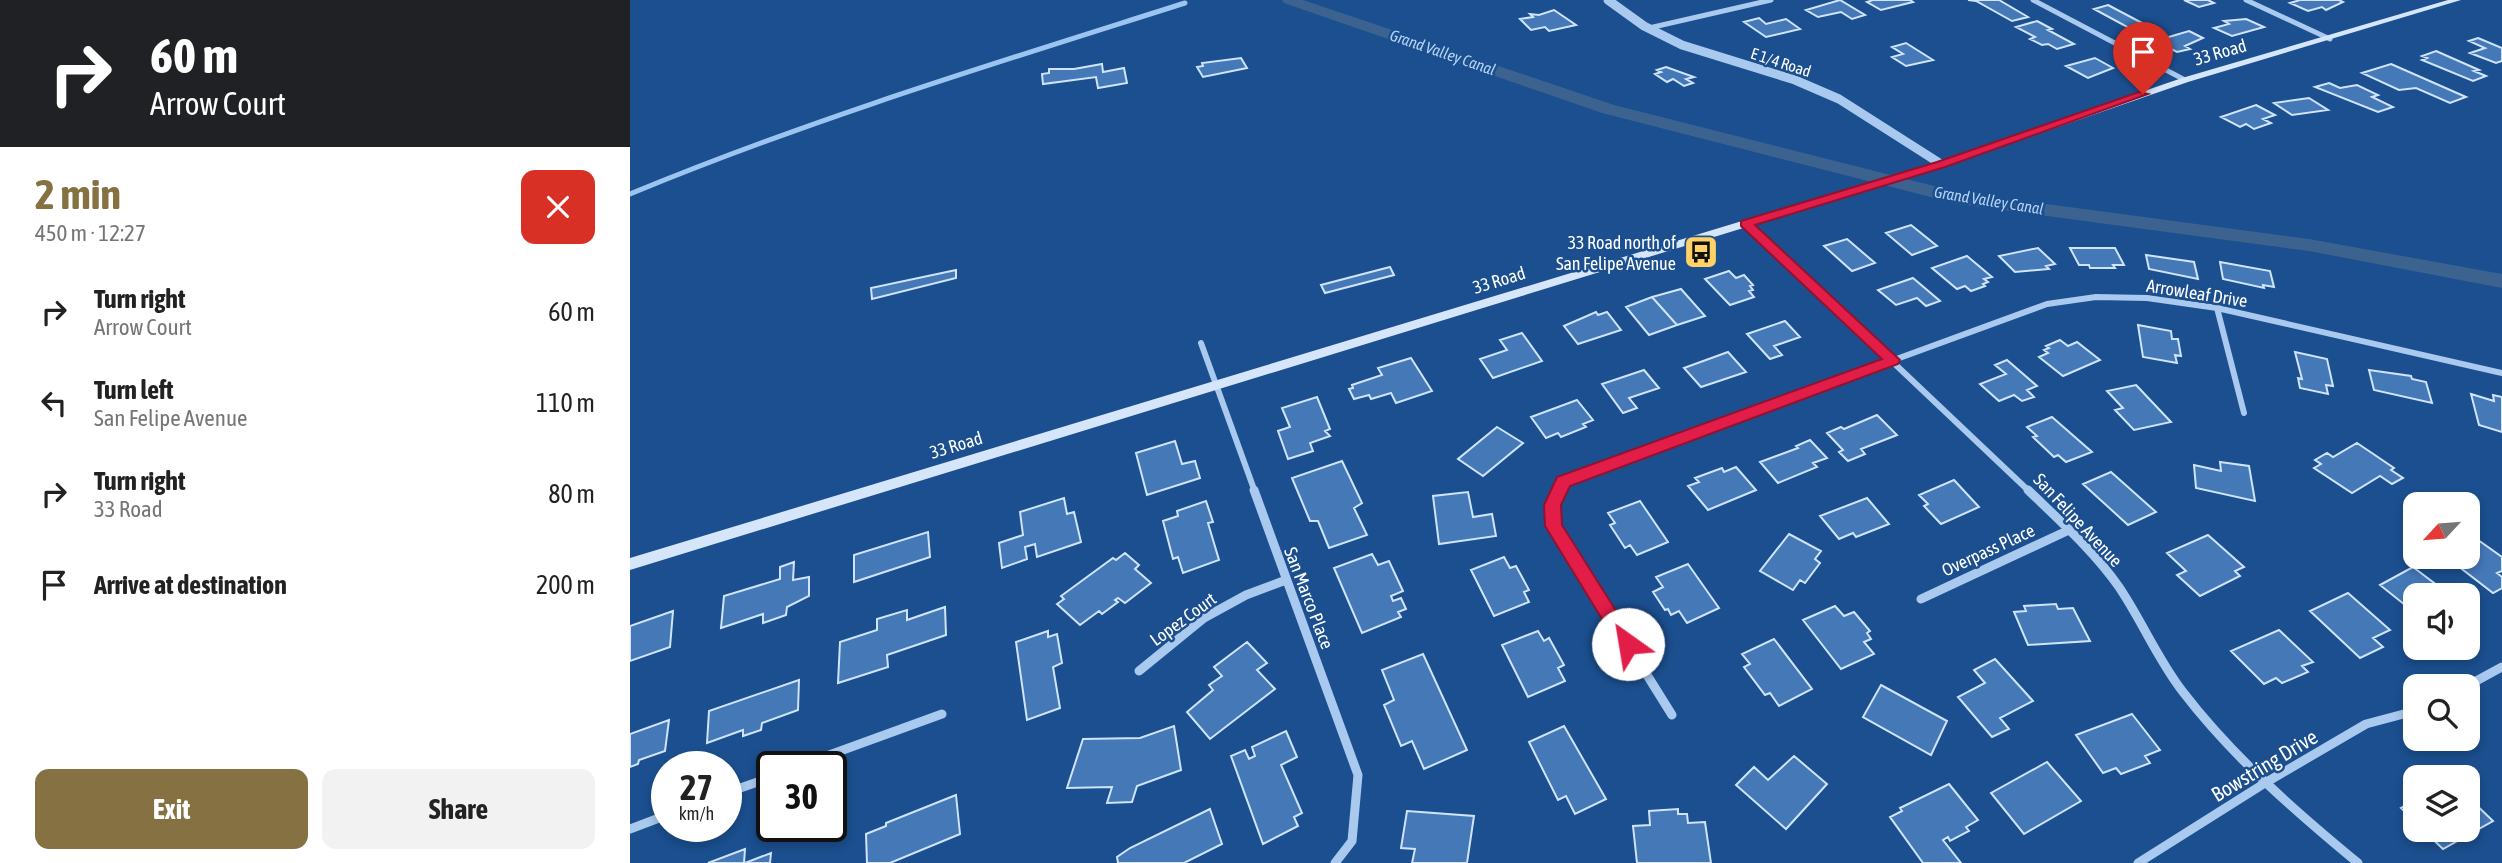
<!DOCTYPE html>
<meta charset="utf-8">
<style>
body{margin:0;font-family:"Asap Condensed",sans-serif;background:#f2f2f2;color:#222;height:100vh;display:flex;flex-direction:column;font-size:26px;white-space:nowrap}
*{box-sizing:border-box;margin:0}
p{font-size:23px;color:#767676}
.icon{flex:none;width:38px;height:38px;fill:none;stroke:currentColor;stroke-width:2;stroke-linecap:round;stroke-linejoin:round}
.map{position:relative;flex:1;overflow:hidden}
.details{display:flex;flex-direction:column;background:#fff;width:630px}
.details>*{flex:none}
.guide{background:#202124;color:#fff;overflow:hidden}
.needle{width:46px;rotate:244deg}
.fabs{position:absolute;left:1773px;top:492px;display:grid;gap:14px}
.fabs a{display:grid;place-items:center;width:77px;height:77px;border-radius:14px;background:#fff;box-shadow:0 4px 10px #0003;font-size:35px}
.speed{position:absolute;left:21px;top:751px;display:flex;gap:14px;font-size:35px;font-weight:700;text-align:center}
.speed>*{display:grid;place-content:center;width:91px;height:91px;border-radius:50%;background:#fff;box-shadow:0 4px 10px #0003;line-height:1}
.speed small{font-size:18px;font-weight:400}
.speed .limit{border:4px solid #111;border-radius:10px;background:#fff;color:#111}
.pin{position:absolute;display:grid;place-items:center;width:60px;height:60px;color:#fff;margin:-72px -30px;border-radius:50% 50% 50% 0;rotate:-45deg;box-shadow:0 0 7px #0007}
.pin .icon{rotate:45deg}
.me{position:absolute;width:77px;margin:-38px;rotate:328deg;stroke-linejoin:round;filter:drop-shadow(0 0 5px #0008)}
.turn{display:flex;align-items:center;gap:24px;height:147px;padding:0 35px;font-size:32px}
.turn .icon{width:91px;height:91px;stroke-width:2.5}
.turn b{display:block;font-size:49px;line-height:60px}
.round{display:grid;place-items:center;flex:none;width:74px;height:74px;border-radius:14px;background:#f2f2f2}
.overview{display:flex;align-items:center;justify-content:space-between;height:119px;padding:0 35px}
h1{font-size:42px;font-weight:700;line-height:52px;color:#857141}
.action{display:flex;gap:14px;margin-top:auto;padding:14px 35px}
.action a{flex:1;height:80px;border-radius:14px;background:#857141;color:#fff;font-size:28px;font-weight:700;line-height:80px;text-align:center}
.action a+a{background:#f2f2f2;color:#222}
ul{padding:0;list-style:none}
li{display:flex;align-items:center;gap:21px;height:91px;padding:0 35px}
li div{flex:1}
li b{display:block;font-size:26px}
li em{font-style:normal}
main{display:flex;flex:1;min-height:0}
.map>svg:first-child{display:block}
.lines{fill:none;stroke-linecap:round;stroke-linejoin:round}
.stream{stroke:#9cc4f0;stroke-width:5}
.canal{fill:#3c6290;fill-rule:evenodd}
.building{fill:#4478b7;stroke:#cfe3fa;stroke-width:2}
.minor-far2{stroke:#a9c9ee;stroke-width:5}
.minor-far1{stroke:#a9c9ee;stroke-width:6}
.minor{stroke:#a9c9ee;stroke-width:9}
.tertiary{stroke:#a9c9ee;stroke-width:9}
.secondary{fill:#d6e6fa;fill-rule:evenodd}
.route{fill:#e11d48;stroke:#92132f;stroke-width:2}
.labels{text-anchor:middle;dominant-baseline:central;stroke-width:5;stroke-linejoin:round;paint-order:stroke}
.far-water-label{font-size:16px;font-style:italic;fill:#b5d3f5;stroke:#1b4f8f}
.far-street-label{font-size:16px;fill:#fff;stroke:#1b4f8f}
.street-label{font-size:18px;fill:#fff;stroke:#1b4f8f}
.poi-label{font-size:18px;fill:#fff;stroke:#1b4f8f;text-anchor:end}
.near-street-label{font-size:21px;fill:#fff;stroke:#1b4f8f}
</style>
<main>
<section class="details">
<div class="guide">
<div class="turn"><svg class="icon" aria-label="right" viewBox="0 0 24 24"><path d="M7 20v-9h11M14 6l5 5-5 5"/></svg><div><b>60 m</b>Arrow Court</div></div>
</div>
<div class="overview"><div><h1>2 min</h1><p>450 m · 12:27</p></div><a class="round" style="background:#d93025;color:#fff"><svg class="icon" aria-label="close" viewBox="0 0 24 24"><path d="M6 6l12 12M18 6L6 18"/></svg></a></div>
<ul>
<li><svg class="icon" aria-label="right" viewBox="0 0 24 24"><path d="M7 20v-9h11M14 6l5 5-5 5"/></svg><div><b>Turn right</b><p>Arrow Court</p></div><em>60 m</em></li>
<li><svg class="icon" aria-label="left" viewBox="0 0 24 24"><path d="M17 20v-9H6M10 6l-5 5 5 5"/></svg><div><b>Turn left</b><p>San Felipe Avenue</p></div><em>110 m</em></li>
<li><svg class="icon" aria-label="right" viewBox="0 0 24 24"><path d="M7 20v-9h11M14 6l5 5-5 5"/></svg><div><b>Turn right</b><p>33 Road</p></div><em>80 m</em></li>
<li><svg class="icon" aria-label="arrive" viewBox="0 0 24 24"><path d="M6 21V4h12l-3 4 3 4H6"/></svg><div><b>Arrive at destination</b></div><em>200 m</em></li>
</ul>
<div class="action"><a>Exit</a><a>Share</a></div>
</section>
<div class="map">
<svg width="1872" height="863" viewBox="0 0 1872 863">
<rect width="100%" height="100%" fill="#1b4f8f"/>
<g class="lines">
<path class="stream" d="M0,194c181,-75 369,-132 555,-191"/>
<path class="canal" d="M652,0h21l311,105 344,87 351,47 193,35v14l-193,-37 -351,-47 -356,-91 -318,-110z"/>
</g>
<path class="building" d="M1210,0l25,15 -13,4 -11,-7 -23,5 -12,-7z
M1243,0h37l3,2 -32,8 -14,-8z
M1338,0h31l29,17 -16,4 -36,-20z
M1554,0h24l6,3 -15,4z
M1670,0h39l4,2 -17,8 -4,-3 -14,4 -18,-8z
M1478,5l36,19 -15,4 -35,-19z
M924,10l22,15 -27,6 -4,-4 -14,3 -11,-11 13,-2 -3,-3 9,1z
M1129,18l7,6 20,-5 14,10 -34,8 -22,-15z
M1616,19l18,8 -32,9 -18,-8 15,-4 -5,-3z
M1407,21l15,8 -4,1 26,14 -17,5 -9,-5 -6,1 -12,-6 5,-2 -19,-10z
M1559,31l14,7 -18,8 5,3 -13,3 -22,-11z
M1848,38l24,10v13l-6,2 -26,-10 15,-5 -16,-7z
M1276,43l27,17 -27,6 -14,-9 11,-3 -11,-7z
M1806,51l43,19 -5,1 12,5 -13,5 -51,-21 5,-2 -5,-2z
M611,58l6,10 -44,9 -6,-10 6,-1 -1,-3z
M1465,58l18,10 -25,10 -22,-12z
M472,64l1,8 21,-4 3,15 -29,5 -2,-11 -53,7 -1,-10 7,-1v-4h25z
M1761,64l75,33 -16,6 -34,-15 -17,2 -37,-17z
M1036,67l28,10 -8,2 7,4 -9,3 -11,-7 -6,3 -12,-8 6,-2 -4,-2z
M1699,83l11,5 17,-3 21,10 -6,2 21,10 -15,5 -63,-25z
M1679,98l19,12 -36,5 -18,-12z
M1626,105l19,10 -12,4 8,4 -17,6 -8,-5 -6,3 -19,-10z
M1281,225l26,21 -25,9 -26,-22z
M1217,239l28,24 -23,8 -28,-25z
M1408,248l17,16 -9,2 3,3 -34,3 -16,-16z
M1440,248h45l9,17h-11l2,3h-25l-1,-3h-10z
M1516,255l48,7 4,17 -49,-10z
M1337,256l25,21 -8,2 4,3 -5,2 2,2 -14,5 -6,-5 -8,3 -25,-21z
M1590,262l50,9 4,16 -11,-2 1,3 -41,-9z
M760,267l4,8 -69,18 -4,-8z
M326,270v8l-84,21 -1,-11z
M1099,271l7,7 8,-3 9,10 -3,1 3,4 -4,1 5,6 -24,8 -25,-26z
M1283,278l27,23 -14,5 -9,-8 -21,7 -18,-15z
M1051,289l24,27 -28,9 -25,-28z
M1022,297l25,28 -28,10 -23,-28z
M966,312l2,3 9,-3 14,18 -43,14 -14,-18z
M1155,321l15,16 -26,9 8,9 -12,4 -23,-25z
M1508,325l33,6 1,8h6l3,17 -6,-1 2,8 -34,-6z
M892,333l20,28 -49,17 -13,-19 27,-9 -7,-10z
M1430,340l8,6 9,-4 23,18 -37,16 -24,-19 9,-4 -4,-3 5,-2 -3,-2z
M1098,352l18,20 -45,15 -17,-19z
M1665,352l32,7 6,27 -7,-1 2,9 -28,-6 -2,-10 4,1z
M781,358l21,33 -36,12 -5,-10 -20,6 -2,-4 -15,4 -5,-10 4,-1 -1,-3 30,-10 -4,-7z
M1377,360l30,26 -10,4 7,7 -12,4 -8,-6 -15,6 -19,-17 26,-10 -11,-9z
M1014,370l15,18 -30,10 8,10 -14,5 -21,-29z
M1739,370l42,6 1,3 14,3 6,21 -58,-13z
M1506,385l35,37 -37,8 -19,-20 8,-2 -16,-17z
M1841,394l23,7 -1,-6 9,2v35l-23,-7z
M687,397l13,32 -5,2 5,5 -20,7 3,8 -25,8 -10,-28 12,-4 -8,-19z
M947,400l16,20 -10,4 3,3 -25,10 -3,-4 -12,5 -15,-21z
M1247,415l20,20 -36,14 4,5 -17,7 -9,-9 4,-2 -16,-17 14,-6 3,2z
M1422,417l40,35 -26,10 -8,-7 -4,2 -21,-20 4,-1 -10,-9z
M867,427l26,16 -40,33 -25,-17z
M1180,440l17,18 -14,5 4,4 -39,16 -18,-21 38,-14 -2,-2z
M545,441l7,23 13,-3 5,17 -53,17 -11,-42z
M1727,443l37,25 -3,2 12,8 -11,6 -12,-8 -28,17 -38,-25 7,-4 -6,-4 12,-7 6,4z
M712,461l20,42 -8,5 13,27 -38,13 -11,-27h-8l-18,-43z
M1590,462l29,4 6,35 -59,-13 -2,-23 27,6z
M1106,467l20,23 -48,20 -20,-24 11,-4 -4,-4 27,-10 2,4z
M1481,472l45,40 -28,13 -45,-41z
M1324,480l25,27 -38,17 -17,-18 4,-2 -9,-9z
M838,492l5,25 19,-3 4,22 -57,8 -6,-48z
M434,498l3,16 7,-2 7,30 -44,15 -2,-13 -10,3 2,12 -25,9 -3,-25 24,-8 -3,-23z
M1237,498l22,26 -33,13 -3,-4 -14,6 -19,-23z
M576,501l7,21 -5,1 11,37 -36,13 -5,-16 -5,2 -10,-38 15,-5 -1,-5z
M1010,501l28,41 -31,13 -7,-10 -5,3 -15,-23 5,-2 -7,-10z
M298,532l2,25 -76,25v-27z
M1159,534l32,17 -6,8 5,4 -15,20 -5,-3 -7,10 -33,-19z
M1578,535l36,32 -9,4 5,5 -40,20 -23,-21 9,-4 -19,-18z
M1841,535l31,22v14l-5,2 5,4v11l-9,5 -48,-37h23v-19z
M495,553l14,12 -4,4 16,14 -26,20 -7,-5 -3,2 3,2 -16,12 -3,-3 -19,14 -23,-21 7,-5 -3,-3 52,-38 3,2z
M742,554l6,11 11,-4 14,30 -12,5 2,5 8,-3 5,11 -8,3 3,5 -39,16 -28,-65z
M874,557l6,11 6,-2 13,24 -5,2 5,10 -35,14 -23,-46z
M164,562l-1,18 16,-3v19l-22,11 -1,8 -23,8v-9l-42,14 3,-32 56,-17v-12z
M1058,564l31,44 -32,15 -8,-12 -8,4 -3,-6 -3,1 -12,-18 10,-5 -7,-10z
M1783,567l37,28h-35v18l-35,-28z
M1718,593l42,37 -17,8 10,9 -23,11 -50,-47z
M1426,604l2,5 15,-1 17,33 -62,4 -14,-33 12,-1 -2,-5z
M1205,606l9,10 10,-4 16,19 -3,2 4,6 -7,3 10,12 -33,15 -38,-49z
M315,607l1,28 -59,20 1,12 -50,16 2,-41 37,-12v-11l30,-9v10z
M43,611l-3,36 -40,14v-35z
M1649,630l34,32 -11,4 6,6 -26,11 -6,-5 -12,6 -33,-33z
M418,631v6l9,-3 5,29 -9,4 7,41 -33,12 -11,-78z
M908,631l6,10 5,-3 15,27 -6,3 7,13 -37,16 -26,-52z
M1144,639l38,50 -33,17 -9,-13 -5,2 -21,-28 6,-3 -8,-10z
M617,642l20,21 -10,7 18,19 -65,50 -23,-27 26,-22 -4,-5 13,-9 -8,-9z
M793,654l44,96 -43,19 -12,-28 -11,5 -17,-41 10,-5 -12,-30z
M1365,659l38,42 -33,17 9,11 -17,8 -34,-40 27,-14 -11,-13z
M169,680l-1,30 -36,13 -1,7 -18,6v-6l-36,13 2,-32z
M1251,685l66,36 -16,34 -68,-38z
M1502,714l28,36 -15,6 5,7 -29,11 -5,-6 -13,5 -27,-38z
M39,720l-4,31 -26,9 -1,4 -8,3v-33z
M544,726l7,44 -44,16 -5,16 -25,1 5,-16 -45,1 16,-49 57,-1z
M934,726l42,73 -31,15 -9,-18 -8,4 -29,-58z
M656,731l11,26 -16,8 21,48 -8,4 4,9 -35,18 -32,-88 14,-6 4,9 6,-3 -3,-9z
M1164,756l33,28 -41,45 -50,-44 18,-18 14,13z
M1417,762l34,39 -57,33 -33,-41z
M1319,784l29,36 -12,7 3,4 -19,10 -2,-4 -5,3 18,23h-38l-33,-46 12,-6 -2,-3z
M1785,791v30l-14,-13 13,-7 -7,-6z
M326,795l4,39 -70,29h-23l-1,-29 20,-8v-3z
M1838,797l25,24 -50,28 -20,-19h45z
M580,809l12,35 -38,19h-66l-1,-6 13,-9z
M1048,809v5h9l1,9 17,-1 6,41h-74l-4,-37 17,-1 -1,-14z
M777,811l67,5 -7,47h-55l3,-14 -14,-1z
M115,849l-1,14h-36z
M141,853l-1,10h-25z"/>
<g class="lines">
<path class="minor-far2" d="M1403,0l152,80
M1616,0l84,39
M1019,28l122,-28"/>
<path class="minor-far1" d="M1116,223l284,269
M1587,308l27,105
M571,343l54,149
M929,492l4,-11 484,-177 49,-7 51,1 70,10 285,65"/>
<path class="minor" d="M624,490l104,285 -6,66 -17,22
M929,490l-6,15 1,21 118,189
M1398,490c31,30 66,61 91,97 23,34 39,73 64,105 50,65 112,119 175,171
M1291,599l148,-69
M509,671l65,-53 42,-23 40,-15
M1837,686l35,-19
M169,766l143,-52
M96,793l46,-16
M0,829l37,-14
M1508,863l127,-80 101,-59 49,-13"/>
<path class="tertiary" d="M978,0l36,26 38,19 113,35 44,19 102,65"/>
<path class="secondary" d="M1818,0h13l-273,82 -243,84 -1315,404v-12l1307,-396 245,-84z"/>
</g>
<path class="route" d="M1509,92l9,2 -203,73 -190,58 145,135 -2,4 -328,122 -9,19 1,20 75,119 -3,6 -6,2 -7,-2 -76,-124 -1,-21 13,-28 325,-118 -141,-133v-5l196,-59z"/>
<defs>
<g id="bus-square" transform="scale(1.75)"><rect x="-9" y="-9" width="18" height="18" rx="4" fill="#ffd166" stroke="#1b4f8f"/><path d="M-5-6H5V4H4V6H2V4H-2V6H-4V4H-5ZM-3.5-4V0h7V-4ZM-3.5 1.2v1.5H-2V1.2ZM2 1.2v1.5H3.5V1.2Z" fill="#111"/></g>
</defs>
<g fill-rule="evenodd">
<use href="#bus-square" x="1071" y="252"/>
</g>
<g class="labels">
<g class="far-water-label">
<text transform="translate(813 52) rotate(19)">Grand Valley Canal</text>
<text transform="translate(1359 200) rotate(9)">Grand Valley Canal</text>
</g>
<g class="far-street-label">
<text transform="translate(1151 62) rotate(18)">E 1/4 Road</text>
</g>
<g class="street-label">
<text transform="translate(1590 52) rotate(-16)">33 Road</text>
<text transform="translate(869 280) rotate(-17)">33 Road</text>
<text transform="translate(1567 293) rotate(9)">Arrowleaf Drive</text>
<text transform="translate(326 445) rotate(-17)">33 Road</text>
<text transform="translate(1448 520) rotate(47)">San Felipe Avenue</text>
<text transform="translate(1358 550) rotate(-25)">Overpass Place</text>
<text transform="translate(679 598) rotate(69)">San Marco Place</text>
<text transform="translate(553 619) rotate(-36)">Lopez Court</text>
</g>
<g class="poi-label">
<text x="1046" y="242">33 Road north of<tspan x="1046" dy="21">San Felipe Avenue</tspan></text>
</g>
<g class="near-street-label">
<text transform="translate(1634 765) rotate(-31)">Bowstring Drive</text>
</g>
</g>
</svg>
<div class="fabs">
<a><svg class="needle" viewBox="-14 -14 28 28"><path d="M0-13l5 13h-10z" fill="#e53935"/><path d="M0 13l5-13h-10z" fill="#767676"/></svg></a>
<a><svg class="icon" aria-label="sound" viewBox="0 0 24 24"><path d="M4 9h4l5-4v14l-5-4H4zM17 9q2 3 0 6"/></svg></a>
<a><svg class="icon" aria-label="search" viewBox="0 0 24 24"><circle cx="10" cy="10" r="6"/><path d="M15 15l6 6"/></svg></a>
<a><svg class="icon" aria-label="layers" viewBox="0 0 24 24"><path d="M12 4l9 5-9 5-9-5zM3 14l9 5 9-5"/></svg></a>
</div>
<div class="speed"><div>27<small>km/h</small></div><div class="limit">30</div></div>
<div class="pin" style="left:1513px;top:94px;background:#d93025"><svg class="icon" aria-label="arrive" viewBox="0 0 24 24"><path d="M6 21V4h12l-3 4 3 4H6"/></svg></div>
<svg class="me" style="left:998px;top:644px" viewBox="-20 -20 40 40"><circle r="19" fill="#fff"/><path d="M0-13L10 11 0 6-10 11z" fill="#e11d48"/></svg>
</div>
</main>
